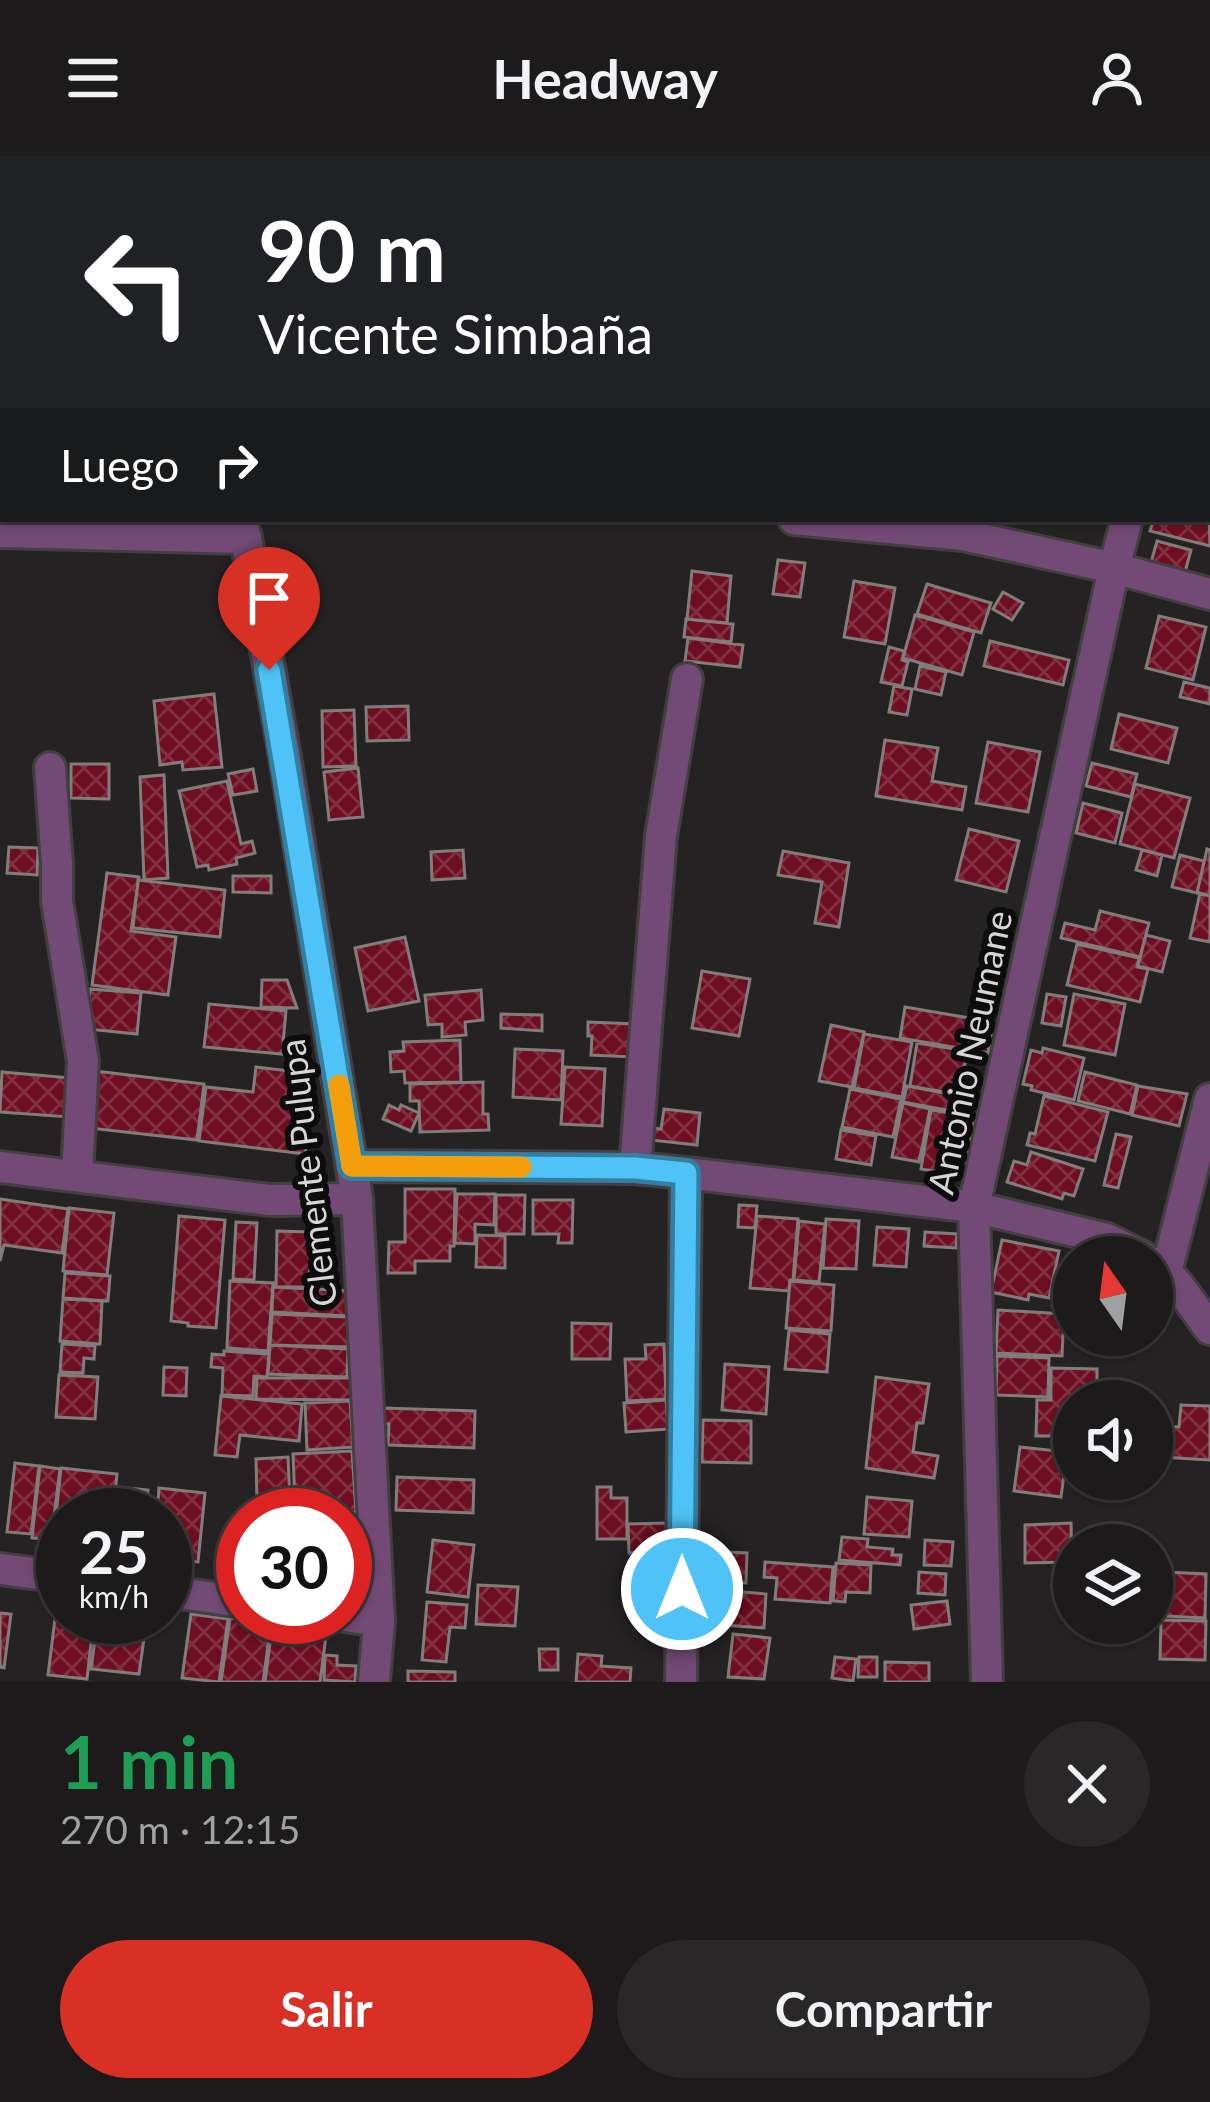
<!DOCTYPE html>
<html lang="es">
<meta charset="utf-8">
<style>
body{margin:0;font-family:Lato,sans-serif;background:#292727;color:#f1f3f6;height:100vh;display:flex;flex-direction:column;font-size:45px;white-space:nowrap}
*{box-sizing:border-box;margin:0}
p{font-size:39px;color:#a0a1a2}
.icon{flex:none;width:66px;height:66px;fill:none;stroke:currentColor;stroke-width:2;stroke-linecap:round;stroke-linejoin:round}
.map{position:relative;height:1526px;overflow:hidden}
.drawer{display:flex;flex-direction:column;background:#1c1a1a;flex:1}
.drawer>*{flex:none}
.top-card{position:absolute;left:0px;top:0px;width:1212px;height:366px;box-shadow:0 3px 9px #0004,0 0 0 3px #3a3839;background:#202124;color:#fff;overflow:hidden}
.needle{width:78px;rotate:346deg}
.fabs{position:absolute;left:1053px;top:1080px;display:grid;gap:24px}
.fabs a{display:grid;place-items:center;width:120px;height:120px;border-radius:50%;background:#1c1a1a;box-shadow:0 3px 9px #0004,0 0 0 3px #3a3839;font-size:60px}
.speed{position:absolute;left:36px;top:1332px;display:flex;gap:24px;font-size:60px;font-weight:700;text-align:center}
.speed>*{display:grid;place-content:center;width:156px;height:156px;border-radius:50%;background:#1c1a1a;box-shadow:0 3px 9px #0004,0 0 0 3px #3a3839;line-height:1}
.speed small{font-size:30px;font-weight:400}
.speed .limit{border:18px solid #d22;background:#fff;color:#111}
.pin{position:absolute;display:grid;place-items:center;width:102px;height:102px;color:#fff;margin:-123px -51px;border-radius:50% 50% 50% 0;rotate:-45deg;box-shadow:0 0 12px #0007}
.pin .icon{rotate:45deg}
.me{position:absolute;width:132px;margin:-66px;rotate:0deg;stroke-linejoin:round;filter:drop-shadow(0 0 9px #0008)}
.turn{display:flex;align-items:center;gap:42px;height:252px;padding:0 60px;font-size:54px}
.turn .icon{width:156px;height:156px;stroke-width:2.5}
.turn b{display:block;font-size:84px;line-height:102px}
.then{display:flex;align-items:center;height:114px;padding:0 60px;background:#0003;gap:24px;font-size:45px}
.round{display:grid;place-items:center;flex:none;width:126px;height:126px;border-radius:63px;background:#292727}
.headline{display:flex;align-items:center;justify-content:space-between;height:204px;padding:0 60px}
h1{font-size:72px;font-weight:700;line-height:90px;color:#1e9e55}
.primary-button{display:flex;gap:24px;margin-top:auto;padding:24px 60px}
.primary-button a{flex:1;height:138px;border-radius:72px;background:#d93025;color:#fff;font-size:48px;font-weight:700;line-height:138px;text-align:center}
.primary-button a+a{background:#292727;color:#f1f3f6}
header{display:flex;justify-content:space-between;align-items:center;height:156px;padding:0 60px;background:#1c1a1a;font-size:54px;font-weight:700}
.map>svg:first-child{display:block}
.building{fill:url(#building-cross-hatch);stroke:#817d7d;stroke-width:3}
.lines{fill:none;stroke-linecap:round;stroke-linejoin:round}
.minor-casing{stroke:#413f40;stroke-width:36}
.minor{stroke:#734975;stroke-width:30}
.route-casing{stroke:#337fa1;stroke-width:30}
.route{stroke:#4fc3f7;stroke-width:21}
.slow{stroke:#f59e0b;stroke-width:21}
.labels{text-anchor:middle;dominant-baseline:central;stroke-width:12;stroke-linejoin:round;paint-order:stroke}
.street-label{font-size:36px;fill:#d7d5d6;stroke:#0d0c0d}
</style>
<header><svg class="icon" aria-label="menu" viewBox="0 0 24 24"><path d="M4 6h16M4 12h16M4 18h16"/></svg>Headway<svg class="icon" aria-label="person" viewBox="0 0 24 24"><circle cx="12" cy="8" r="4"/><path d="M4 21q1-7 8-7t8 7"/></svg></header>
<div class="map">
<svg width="1210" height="1526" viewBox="0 0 1210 1526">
<defs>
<pattern id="building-cross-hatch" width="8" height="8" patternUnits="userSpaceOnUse" patternTransform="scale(3)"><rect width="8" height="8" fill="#6e0e22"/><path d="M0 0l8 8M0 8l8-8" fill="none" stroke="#823041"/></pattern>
</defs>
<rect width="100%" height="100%" fill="#252223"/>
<path class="building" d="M1209,354l1,36 -60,-15 4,-12h55z
M1157,385l34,9 -7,26 -34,-10z
M778,404l27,3 -5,34 -27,-3z
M692,415l39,5 -4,47 -40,-4z
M854,425l41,7 -10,56 -41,-7z
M927,428l64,19 -10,30 -64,-19z
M1003,436l20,11 -11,17 -19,-11z
M915,459l59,17 -12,43 -59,-17z
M1159,460l47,11 -13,53 -47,-12z
M686,463l47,5 -2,18 -47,-5z
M688,482l55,7 -3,22 -55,-6z
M990,485l79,19 -6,25 -79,-19z
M889,491l15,4 -2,9 6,2 -6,24 -21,-4z
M920,510l26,6 -5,23 -26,-6z
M1184,526l26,6v16l-30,-7z
M894,530l18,3 -5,26 -18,-3z
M214,538l8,73 -39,3 -1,-8 -22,3 -6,-64z
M408,550l1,34 -42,1 -1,-34z
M354,554l2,56 -33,1 -1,-56z
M1119,558l58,14 -9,35 -57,-14z
M885,584l53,8 -6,33 34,6 -4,23 -86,-14z
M988,586l52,10 -12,60 -52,-9z
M1092,607l45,11 -6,23 -45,-11z
M71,608h38v35l-38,-1z
M358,612l5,49 -34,3 -5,-48z
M253,613l4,22 -24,4 -5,-21z
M164,619l4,103 -24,2 -4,-103z
M227,625l14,63 11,-3 3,12 -19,5 1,6 -28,6 -1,-5 -11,2 -18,-76z
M1135,628l55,14 -16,60 -54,-14z
M1083,647l39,10 -7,30 -39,-10z
M969,673l50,12 -13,51 -50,-12z
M9,691l29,1 -1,27 -30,-2z
M1207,693l3,1v46l-13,-3z
M463,694l2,28 -33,2 -1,-28z
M1142,694l20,5 -5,21 -21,-6z
M783,695l66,12 -10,64 -24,-4 7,-41 -44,-7z
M1180,699l24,6 -7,32 -25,-6z
M107,717l32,4 -8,54 45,6 -8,58 -76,-10z
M233,720h38v17l-38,-1z
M138,724l87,10 -5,47 -87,-9z
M1200,737l10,3v46l-20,-4z
M1100,755l49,12 -9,34 -79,-19 4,-15 30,7z
M1146,779l24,6 -8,31 -24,-6z
M405,781l14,64 -51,10 -13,-63z
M1077,788l62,14 -2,9 11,2 -8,33 -73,-17z
M702,815l48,8 -11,57 -47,-8z
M262,824h25l10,28 -36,-1z
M90,833l51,4 -4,41 -50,-5z
M481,834l2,30 -18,2 1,13 -24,2v-13l-14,1 -3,-30z
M1047,838l19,3 -5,29 -19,-3z
M1074,838l51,10 -10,51 -51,-10z
M209,848l77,7 -4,43 -78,-7z
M905,851l88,15 -5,31 -88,-15z
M501,858l41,1v16l-41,-3z
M588,866l47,2 -2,33 -42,-2 1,-19h-4z
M831,869l33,7 -12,55 -33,-6z
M864,878l48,8 -10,55 -48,-9z
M460,884l1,42 -56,1 -1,-12 -13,1 -1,-20 14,-1 -1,-9z
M917,887l50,8 -7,44 -50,-9z
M1043,892l41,10 -10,42 -43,-10 1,-4 -9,-2 8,-34 11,3z
M515,893l48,2 -2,49 -48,-3z
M256,911l43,5 11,39 -5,43 -106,-13 7,-54 47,5z
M565,911l40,2 -3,57 -41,-2z
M87,914l117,14 -7,56 -117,-13z
M2,916l70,6 -3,39 -69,-5z
M1085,916l52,13 -7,29 -52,-13z
M483,926v32h5l1,16 -69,2 -1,-31h-9v-17z
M907,930l69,13 -3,16 -70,-13z
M1138,930l49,8 -8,32 -47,-11z
M850,933l51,10 -8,38 -51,-10z
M1044,940l64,16 -13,49 -68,-16 3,-12 5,1z
M903,947l27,6 -11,53 -27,-5z
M389,949l10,5 2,-5 18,8 -8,18 -28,-12z
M664,953l36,4 -3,32 -46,-5 1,-12 9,1z
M931,954l43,7 -8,49 -15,8 -30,-5z
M841,974l35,6 -5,29 -35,-6z
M1116,978l15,3 -13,51 -14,-3z
M1031,996l52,17 -9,27 -10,-3 -2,6 -55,-17 7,-21 13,4z
M405,1033h50l-1,57h-4v15h-35v12h-27l1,-31h16z
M457,1038h38l-1,31 -19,-1v20l-20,-1z
M496,1039h29l-1,39h-28z
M0,1043l68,10 -6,44 -58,-8 -4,16z
M533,1044h40l-1,43h-14l1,-9h-26z
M739,1049l18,1 -2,22 -17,-1z
M69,1052l45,5 -7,62 -44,-4z
M179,1060l46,4 -9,108 -28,-2v-3l-17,-2z
M757,1060l41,3 -5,61h-3l-1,11 -39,-3z
M826,1063l33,2 -3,48 -33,-1z
M799,1065l26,3 -6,58 -25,-2z
M236,1066l21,1 -3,57 -21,-1z
M877,1071l32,2 -3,38 -32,-2z
M277,1075l34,1 -2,55h-33z
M925,1076l32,2 -1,14 -32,-2z
M477,1079l28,1v32l-29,-1z
M1002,1084l57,11 -10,47 -20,-4 -1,6 -37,-8z
M65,1117l45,3 -2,25 -45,-3z
M230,1125l43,2 -5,68 -41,-3z
M790,1125l44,4 -3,46 -45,-3z
M273,1131l77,4 -1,25 -77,-4z
M63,1143l39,2 -2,43 -40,-3z
M998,1154l66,4 -2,42 -66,-3z
M272,1158l78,3 -1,30 -79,-2z
M572,1167l39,1 -1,35h-38z
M789,1174l41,4 -3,38 -42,-3z
M62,1188l33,2 -1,13 -10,-1 -1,15 -23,-1z
M664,1188l2,55 -39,2 -2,-42h21l-1,-14z
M270,1189l78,4 -1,28 -79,-3z
M224,1195l45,3 -2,23 -13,-1 -1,20 -31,-1 1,-27 -12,-1 1,-13 12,1z
M997,1200l52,2 -1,39 -52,-2z
M725,1208l44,3 -3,47 -44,-4z
M164,1211l23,1 -1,28 -23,-1z
M1051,1212l46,1v32h-23v21h-4l-1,14h-33l1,-36h14z
M59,1219l39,2 -3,42 -39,-2z
M876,1221l53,7 -6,39h-6l-4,29 25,4 -4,22 -68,-10z
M257,1222h95v22l-96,-1z
M221,1240l81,8 -3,37 -59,-6 -3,22 -22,-2z
M666,1244l2,29 -42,3 -2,-29z
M350,1245l3,46 -46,3 -2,-47z
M1181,1249l29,1v54l-48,-3 3,-31 14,1z
M384,1252l91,3 -1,37 -86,-3 1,-21h-6z
M703,1264l48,1v42l-49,-1z
M1020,1291l47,5 -6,45 -47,-6z
M352,1295l4,61 -35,2 -1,-8h-11v-4l-14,1 -2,-49z
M288,1301l2,45h-33l-1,-43z
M15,1307l24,3 -8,68 -24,-2z
M40,1310l20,3 -9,71 -19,-2z
M61,1312l56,6 -4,41h-50v50h-3l2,-21 -9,-1z
M397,1321l77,3 -1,33 -77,-3z
M117,1331l31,3 -3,25h-31z
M597,1331h14v11h16v41h-30z
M159,1332l46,5 -7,69 -28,-2 3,-32 -8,-1v-12h-8z
M867,1341l45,4 -3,36 -45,-3z
M666,1367l1,28 -10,1v12h-17v-12l-11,1 -1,-29z
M1071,1367l1,39 -47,1v-38z
M842,1381l26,2 -1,8 26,2 -1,6h9l-1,10 -61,-5z
M433,1384l41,5 -6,52 -41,-5z
M925,1384l28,2 -2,24 -27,-1z
M704,1395l43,2 -1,30 -43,-2z
M765,1406l68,5 -3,36 -55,-4 2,-21 -13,-1z
M836,1407l35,2 -1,28 -24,-1 -1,10 -12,-1z
M919,1416l27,2 -1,21 -27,-2z
M1166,1416l40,2 -1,44 -41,-2z
M478,1429l40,2 -3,39 -39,-2z
M719,1434l47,4 -2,34 -40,-3 2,-17 -9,-1z
M58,1438l5,1v22h31l-7,62 -39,-4z
M947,1445l3,23 -36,5 -3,-24z
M427,1446l40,3 -2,23 -15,-1 -4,35 -24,-2z
M0,1457l11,1 -7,54 -4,-1z
M191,1458l37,5 -9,63 -37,-4z
M98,1461h49l-8,57 -48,-5z
M230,1462l41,5 -8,59h-42z
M273,1464l54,8 -7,54h-55z
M1161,1464l45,1 -1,39 -45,-1z
M733,1478l37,4 -6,41 -36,-2z
M539,1493h19v21h-18z
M578,1498l24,2 -1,10 30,2 -1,14h-54z
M325,1499l12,1v9l19,1 -1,16 -31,-2z
M835,1501l21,2 -3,22 -21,-3z
M859,1501h18v20h-19z
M885,1506l44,1v19h-44z
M408,1515l47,1v10h-47z"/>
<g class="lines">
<g class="minor-casing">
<path id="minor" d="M76,0l2,3
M712,3v-3
M1183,3v-3
M240,363l6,19 39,219 72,442 22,422 -5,61
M794,363l169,16 151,33 96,26
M0,376l246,6
M50,612l7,96v37l26,160 -6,114
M352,1010l283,2 51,5 288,34 133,32 36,18
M0,1011l270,33 87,-1
M635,1012l26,-332 26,-157
M1152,1106c23,11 41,46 58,67
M1167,1113l43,-170
M0,1413l63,8
M165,1435l78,11
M345,1460l34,5
M681,1526l5,-509
M987,1526l-13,-475 140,-639 13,-49"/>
</g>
<use href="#minor" class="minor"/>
</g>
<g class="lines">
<g class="route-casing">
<path id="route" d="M269,514l83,496 283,2 51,5 -4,416"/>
</g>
<use href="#route" class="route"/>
<path class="slow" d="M339,929l13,81 169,1"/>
</g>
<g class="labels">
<g class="street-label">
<text transform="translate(969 896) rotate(-78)">Antonio Neumane</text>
<text transform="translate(307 1017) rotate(-97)">Clemente Pulupa</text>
</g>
</g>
</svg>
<div class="fabs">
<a><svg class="needle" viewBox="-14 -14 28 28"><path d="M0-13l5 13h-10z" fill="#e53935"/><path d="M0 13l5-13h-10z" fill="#a0a1a2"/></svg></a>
<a><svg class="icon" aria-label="sound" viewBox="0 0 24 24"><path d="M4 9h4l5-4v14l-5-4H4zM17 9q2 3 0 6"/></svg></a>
<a><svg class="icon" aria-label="layers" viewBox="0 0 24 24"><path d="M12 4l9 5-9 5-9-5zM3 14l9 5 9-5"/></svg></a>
</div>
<div class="speed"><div>25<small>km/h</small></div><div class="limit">30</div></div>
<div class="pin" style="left:269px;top:514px;background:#d93025"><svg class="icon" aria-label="arrive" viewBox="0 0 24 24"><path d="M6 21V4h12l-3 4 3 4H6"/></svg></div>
<svg class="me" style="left:682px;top:1433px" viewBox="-20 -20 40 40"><circle r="17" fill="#4fc3f7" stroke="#fff" stroke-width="3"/><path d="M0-11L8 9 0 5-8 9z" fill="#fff"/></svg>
<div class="top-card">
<div class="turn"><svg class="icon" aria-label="left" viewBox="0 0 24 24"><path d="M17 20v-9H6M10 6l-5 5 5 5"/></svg><div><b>90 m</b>Vicente Simbaña</div></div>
<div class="then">Luego<svg class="icon" aria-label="right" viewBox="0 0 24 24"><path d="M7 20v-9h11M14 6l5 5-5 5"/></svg></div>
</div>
</div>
<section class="drawer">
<div class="headline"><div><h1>1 min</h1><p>270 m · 12:15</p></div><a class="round"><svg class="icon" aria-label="close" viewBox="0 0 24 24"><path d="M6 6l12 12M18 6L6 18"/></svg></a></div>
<div class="primary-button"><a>Salir</a><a>Compartir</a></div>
</section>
